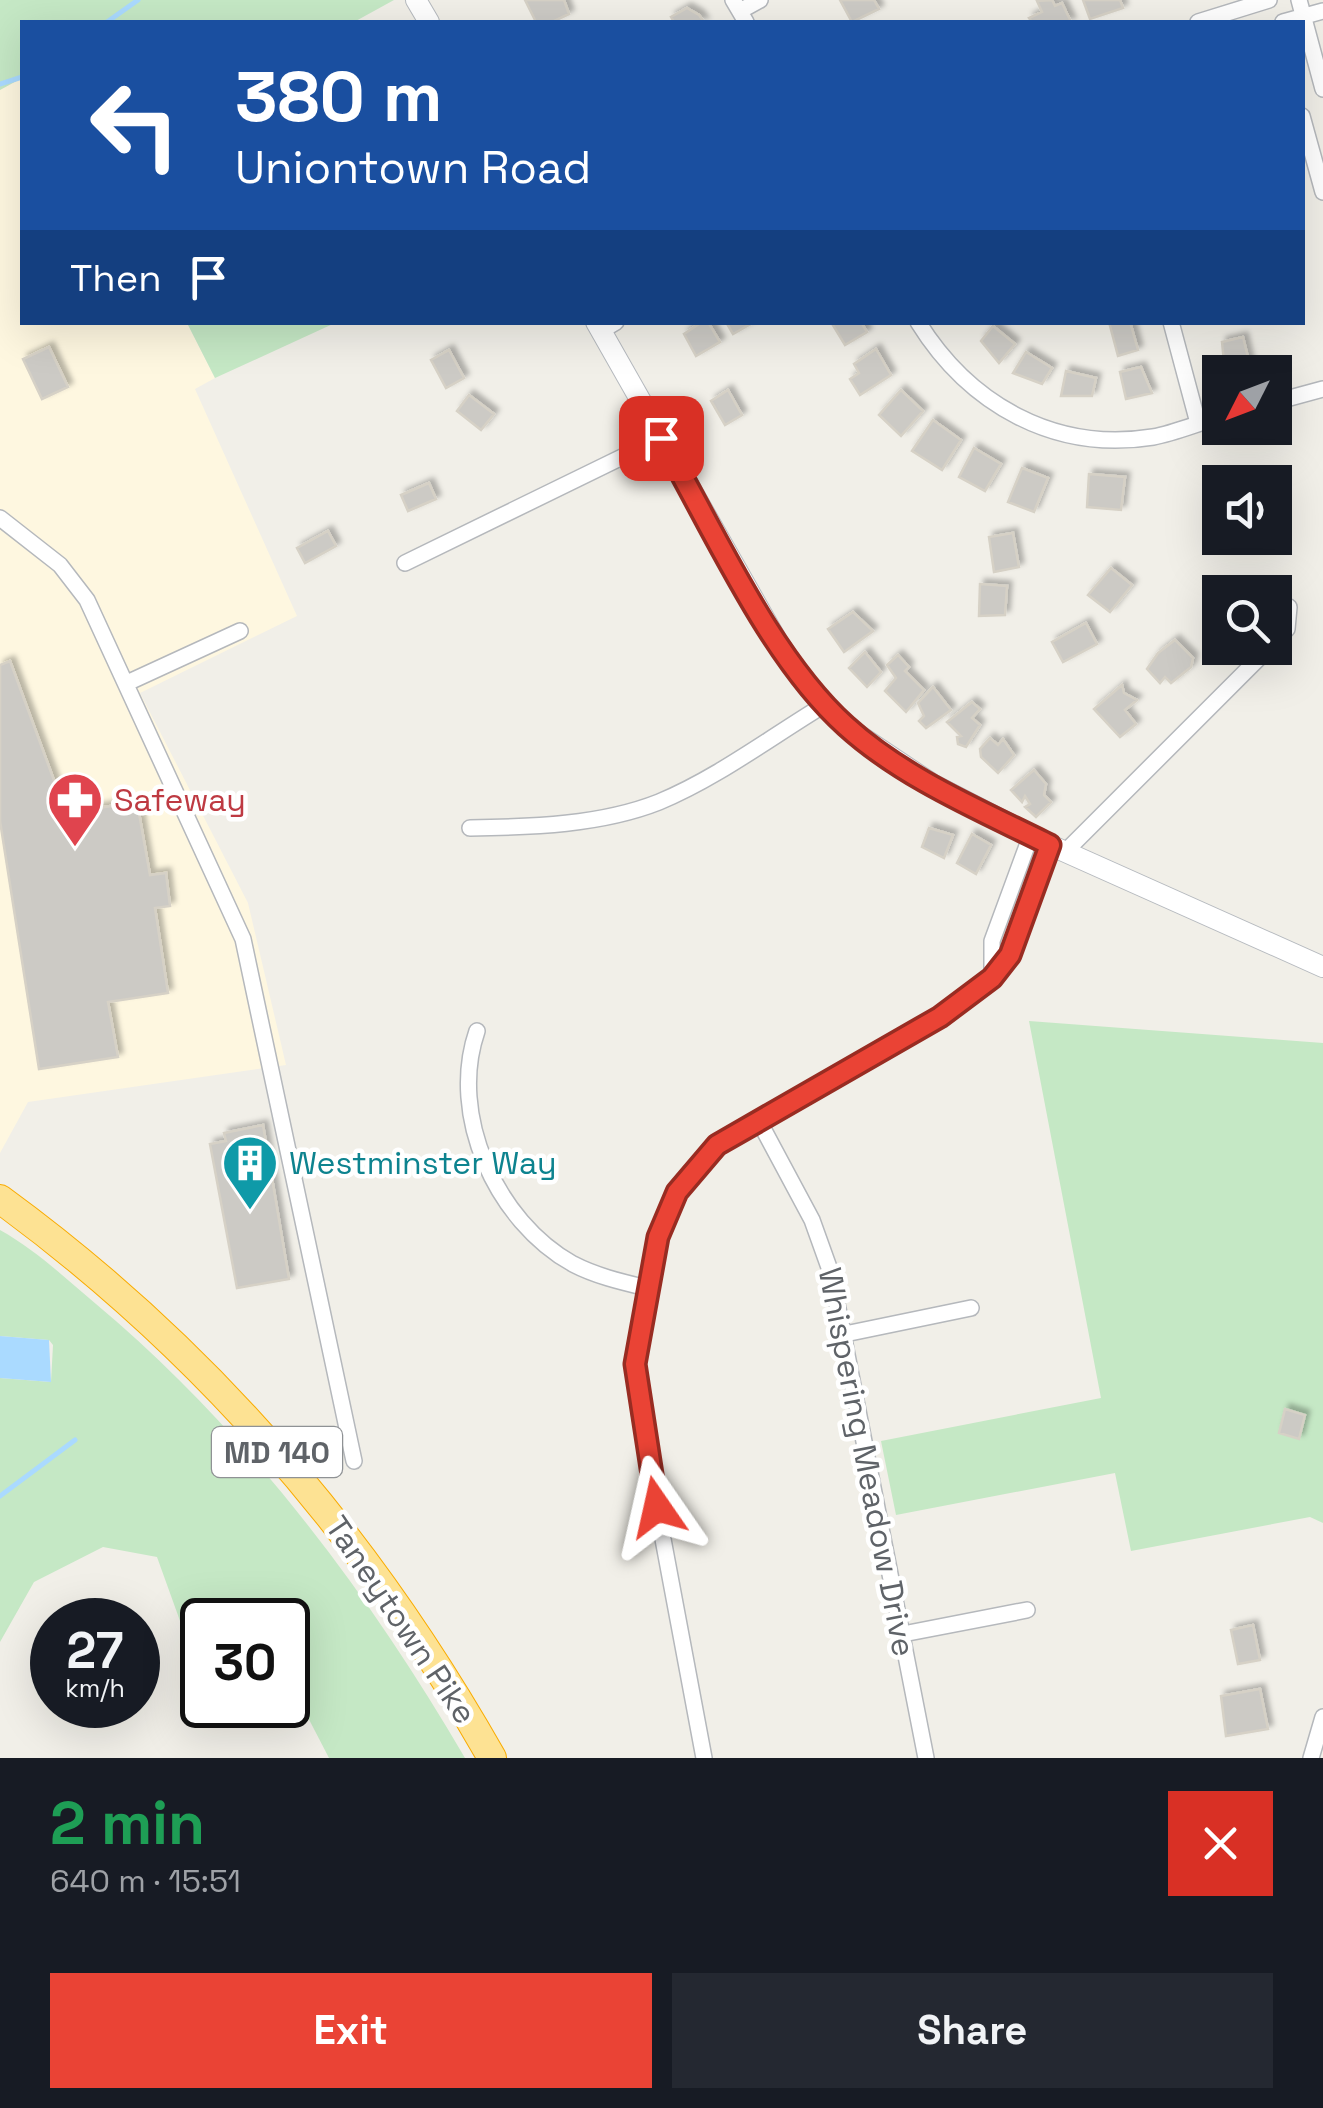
<!DOCTYPE html>
<meta charset="utf-8">
<style>
body{margin:0;font-family:"Space Grotesk",sans-serif;background:#242831;color:#f1f3f6;height:100vh;display:flex;flex-direction:column;font-size:38px;white-space:nowrap}
*{box-sizing:border-box;margin:0}
p{font-size:32px;color:#9ea1a6}
.icon{flex:none;width:55px;height:55px;fill:none;stroke:currentColor;stroke-width:2;stroke-linecap:round;stroke-linejoin:round}
.map{position:relative;height:1758px;overflow:hidden}
.sheet{display:flex;flex-direction:column;background:#171b24;flex:1}
.sheet>*{flex:none}
.banner{position:absolute;left:20px;top:20px;width:1285px;height:305px;border-radius:0px;box-shadow:0 10px 40px #0002;background:#1a4fa0;color:#fff;overflow:hidden}
.needle{width:65px;rotate:228deg}
.controls{position:absolute;left:1202px;top:355px;display:grid;gap:20px}
.controls a{display:grid;place-items:center;width:90px;height:90px;border-radius:0px;background:#171b24;box-shadow:0 10px 40px #0002;font-size:50px}
.speed{position:absolute;left:30px;top:1598px;display:flex;gap:20px;font-size:50px;font-weight:700;text-align:center}
.speed>*{display:grid;place-content:center;width:130px;height:130px;border-radius:50%;background:#171b24;box-shadow:0 10px 40px #0002;line-height:1}
.speed small{font-size:25px;font-weight:400}
.speed .limit{border:5px solid #111;border-radius:15px;background:#fff;color:#111}
.pin{position:absolute;display:grid;place-items:center;width:85px;height:85px;color:#fff;margin:-42px;border-radius:20px;box-shadow:0 5px 15px #0006}
.me{position:absolute;width:110px;margin:-55px;rotate:349deg;stroke-linejoin:round;filter:drop-shadow(0 0 8px #0008)}
.turn{display:flex;align-items:center;gap:35px;height:210px;padding:0 50px;font-size:45px}
.turn .icon{width:130px;height:130px;stroke-width:2.5}
.turn b{display:block;font-size:70px;line-height:85px}
.then{display:flex;align-items:center;height:95px;padding:0 50px;background:#0003;gap:20px;font-size:38px}
.round{display:grid;place-items:center;flex:none;width:105px;height:105px;border-radius:0px;background:#242831}
.summary{display:flex;align-items:center;justify-content:space-between;height:170px;padding:0 50px}
h1{font-size:60px;font-weight:700;line-height:75px;color:#1e9e55}
.cta{display:flex;gap:20px;margin-top:auto;padding:20px 50px}
.cta a{flex:1;height:115px;border-radius:0px;background:#ea4335;color:#fff;font-size:40px;font-weight:700;line-height:115px;text-align:center}
.cta a+a{background:#242831;color:#f1f3f6}
.map>svg:first-child{display:block}
.commercial{fill:#fef7e0}
.green{fill:#c5e8c5}
.water{fill:#aadaff}
.lines{fill:none;stroke-linecap:round;stroke-linejoin:round}
.stream{stroke:#aadaff;stroke-width:5}
.building{fill:#cccac5;stroke:#d6d1c6;stroke-width:2.5;filter:url(#shadow)}
.street-casing{stroke:#b5b8bc;stroke-width:18}
.secondary-casing{stroke:#b6babf;stroke-width:22}
.highway-casing{stroke:#f9ab00;stroke-width:30}
.street{stroke:#fff;stroke-width:15}
.secondary{stroke:#fff;stroke-width:20}
.highway{stroke:#fde293;stroke-width:28}
.route-casing{stroke:#982c22;stroke-width:25}
.route{stroke:#ea4335;stroke-width:18}
.labels{text-anchor:middle;dominant-baseline:central;stroke-width:9;stroke-linejoin:round;paint-order:stroke}
.shield{fill:#fff;stroke:#8f9295;stroke-width:2.5}
.shield-label{font-size:30px;font-weight:bold;fill:#5f6368}
.health-label{font-size:32px;fill:#be3a42;stroke:#fff;text-anchor:start}
.culture-label{font-size:32px;fill:#0d838f;stroke:#fff;text-anchor:start}
.street-label{font-size:32px;fill:#5f6368;stroke:#fff}
</style>
<div class="map">
<svg width="1323" height="1758" viewBox="0 0 1323 1758">
<defs>
<filter id="shadow"><feDropShadow dx="4.5" dy="-4.5" stdDeviation="2.5" flood-color="#0004"/></filter>
</defs>
<rect width="100%" height="100%" fill="#f1efe8"/>
<path class="commercial" d="M22,78v244l165,1 28,55 -20,11 102,227 -157,77 108,210 38,162 -258,37 -28,51v-1063z"/>
<path class="green" d="M0,0h394l-40,22h-332v56l-22,12z
M187,323h148l-120,55z
M1029,1021l294,22v480l-13,-6 -179,34 -16,-78 -219,42 -15,-74 220,-43z
M0,1230c36,20 65,48 96,74 150,126 271,286 369,454h-136l-41,-79v-59h-86v62l-45,-125 -54,-10 -69,35 -34,60v-264l51,4 2,-37 -4,-5 -49,-4z"/>
<path class="water" d="M0,1336l49,4 2,42 -51,-4z"/>
<g class="lines">
<path class="stream" d="M107,22l31,-22
M0,84l22,-7
M0,1496l75,-56"/>
</g>
<path class="building" d="M525,0h39l5,14 -17,8h-16z
M840,0h34l5,9 -27,13z
M1052,0l3,6 7,-3 9,19h-39l-3,-4 13,-6 -5,-11z
M1083,0h37l3,8 -33,11z
M687,8l12,7 5,7h-30l-3,-5z
M702,322h6l12,20 -24,14 -12,-22z
M726,322h28l-21,12z
M831,322h30l6,10 -22,13z
M1109,322h21l8,28 -20,6z
M993,326l22,18 -16,19 -18,-22z
M1243,337l8,33 -26,2 -3,-30z
M49,347l19,40 -26,12 -19,-40z
M876,349l15,26 -31,20 -10,-16 9,-6 -5,-9z
M449,350l15,28 -18,10 -15,-28z
M1026,352l26,16 -10,16 -29,-11z
M1141,367l11,26 -26,6 -6,-27z
M1066,371l30,7 -4,18h-31z
M728,390l14,25 -17,10 -14,-24z
M901,390l22,21 -22,25 -22,-21z
M469,395l25,19 -13,16 -24,-19z
M933,420l28,20 -19,30 -30,-19z
M974,448l27,16 -16,27 -26,-14z
M1022,468l26,10 -14,34 -26,-10z
M1089,474l36,3 -4,33 -34,-3z
M429,483l7,16 -28,12 -7,-16z
M328,531l8,15 -31,17 -8,-15z
M1013,533l6,34 -25,5 -5,-35z
M1111,568l21,17 -22,27 -22,-17z
M980,584l27,2 -2,29 -26,1z
M853,612l20,19 -29,21 -16,-23z
M1086,623l11,21 -34,18 -11,-20z
M1175,640l18,18 -2,9 -20,16 -6,-6 -5,6 -13,-14 11,-16z
M865,652l16,20 -14,15 -18,-19z
M898,655l11,12 -4,4 19,19 -18,22 -21,-21 11,-13 -9,-13z
M10,661l56,152 71,-11 13,73 16,-2 4,33 -15,2 13,85 -60,9 10,55 -79,12 -39,-248v-156z
M1122,685l2,8 13,7 -12,10 11,14 -16,13 -26,-28z
M933,687l18,23 -25,18 -7,-7 5,-5 -6,-13z
M972,702l8,7 -8,9 8,7 -14,22 -8,-3 -1,-7 4,-1 -14,-14z
M990,738l8,7 5,-6 11,16 -16,18 -17,-16 -1,-8z
M1034,770l12,14 -2,11 7,7 -15,15 -11,-10 5,-3 -5,-8 -3,6 -11,-12z
M929,828l24,7 -9,23 -22,-11z
M972,834l19,11 -15,29 -19,-11z
M263,1125l26,154 -52,9 -27,-144 16,-3 -2,-8z
M1285,1409l20,6 -6,24 -20,-6z
M1253,1625l7,35 -22,4 -7,-34z
M1260,1689l8,40 -42,7 -5,-40z"/>
<g class="lines">
<g class="street-casing">
<path id="street" d="M733,0l13,22
M1299,0l24,89
M740,11l20,-11
M1198,22l71,-22
M1283,22l40,-11
M1302,116l21,76
M918,322c51,82 136,131 235,115 22,-4 45,-14 67,-20
M1171,322l27,101
M601,331l15,-9
M1275,402l48,-13
M0,518l60,47 27,35 156,339 111,522
M405,563l256,-125
M1275,641l12,-12 2,-22
M127,683l113,-52
M470,828c62,-1 131,-3 189,-26 58,-24 112,-65 165,-97
M1065,852l204,-204
M992,978v-37l39,-106
M477,1031c-29,84 19,190 96,233 23,12 49,18 74,24
M759,1121l53,99 19,53 95,485
M845,1334l126,-26
M903,1634l124,-24
M704,1758l-65,-347 -4,-47 7,-53 24,-98 24,-41 27,-27c68,-43 259,-128 293,-192 18,-33 27,-73 40,-108
M1311,1758l12,-41"/>
</g>
<g class="secondary-casing">
<path id="secondary" d="M416,0l13,22
M596,322l180,317 30,46 42,43 84,56 118,61 273,122"/>
</g>
<g class="highway-casing">
<path id="highway" d="M0,1199c204,149 368,340 492,559"/>
</g>
<use href="#street" class="street"/>
<use href="#secondary" class="secondary"/>
<use href="#highway" class="highway"/>
</g>
<g class="lines">
<g class="route-casing">
<path id="route" d="M657,1507l-22,-143 23,-127 19,-45 40,-47 223,-128 52,-39 18,-23 40,-110c-68,-34 -147,-67 -204,-119 -77,-69 -133,-198 -185,-288"/>
</g>
<use href="#route" class="route"/>
</g>
<defs>
<g id="pharmacy-pin" transform="scale(2.875)"><path d="M0 17L-7.5 6A9.5 9.5 0 1 1 7.5 6Z" fill="#e0444e" stroke="#fff"/><path d="M-2-6h4v4h4v4h-4v4h-4v-4h-4v-4h4Z" fill="#fff"/></g>
<g id="building-pin" transform="scale(2.875)"><path d="M0 17L-7.5 6A9.5 9.5 0 1 1 7.5 6Z" fill="#0f9aa8" stroke="#fff"/><path d="M-4-6H4V6H1V3H-1V6H-4ZM-2.5-4.3h1.7v1.8h-1.7ZM.8-4.3h1.7v1.8H.8ZM-2.5-1h1.7V.8h-1.7ZM.8-1h1.7V.8H.8Z" fill="#fff"/></g>
</defs>
<g fill-rule="evenodd">
<use href="#pharmacy-pin" x="75" y="800"/>
<use href="#building-pin" x="250" y="1163"/>
</g>
<g class="labels">
<rect class="shield" x="212" y="1427" width="130" height="50" rx="8"/>
<g class="shield-label">
<text x="277" y="1452">MD 140</text>
</g>
<g class="health-label">
<text x="114" y="800">Safeway</text>
</g>
<g class="culture-label">
<text x="289" y="1163">Westminster Way</text>
</g>
<g class="street-label">
<text transform="translate(867 1462) rotate(79)">Whispering Meadow Drive</text>
<text transform="translate(401 1620) rotate(56)">Taneytown Pike</text>
</g>
</g>
</svg>
<div class="controls">
<a><svg class="needle" viewBox="-14 -14 28 28"><path d="M0-13l5 13h-10z" fill="#e53935"/><path d="M0 13l5-13h-10z" fill="#9ea1a6"/></svg></a>
<a><svg class="icon" aria-label="sound" viewBox="0 0 24 24"><path d="M4 9h4l5-4v14l-5-4H4zM17 9q2 3 0 6"/></svg></a>
<a><svg class="icon" aria-label="search" viewBox="0 0 24 24"><circle cx="10" cy="10" r="6"/><path d="M15 15l6 6"/></svg></a>
</div>
<div class="speed"><div>27<small>km/h</small></div><div class="limit">30</div></div>
<div class="pin" style="left:661px;top:438px;background:#d93025"><svg class="icon" aria-label="arrive" viewBox="0 0 24 24"><path d="M6 21V4h12l-3 4 3 4H6"/></svg></div>
<svg class="me" style="left:657px;top:1507px" viewBox="-20 -20 40 40"><path d="M0-17L14 15 0 8-14 15z" fill="#ea4335" stroke="#fff" stroke-width="4"/></svg>
<div class="banner">
<div class="turn"><svg class="icon" aria-label="left" viewBox="0 0 24 24"><path d="M17 20v-9H6M10 6l-5 5 5 5"/></svg><div><b>380 m</b>Uniontown Road</div></div>
<div class="then">Then<svg class="icon" aria-label="arrive" viewBox="0 0 24 24"><path d="M6 21V4h12l-3 4 3 4H6"/></svg></div>
</div>
</div>
<section class="sheet">
<div class="summary"><div><h1>2 min</h1><p>640 m · 15:51</p></div><a class="round" style="background:#d93025;color:#fff"><svg class="icon" aria-label="close" viewBox="0 0 24 24"><path d="M6 6l12 12M18 6L6 18"/></svg></a></div>
<div class="cta"><a>Exit</a><a>Share</a></div>
</section>
